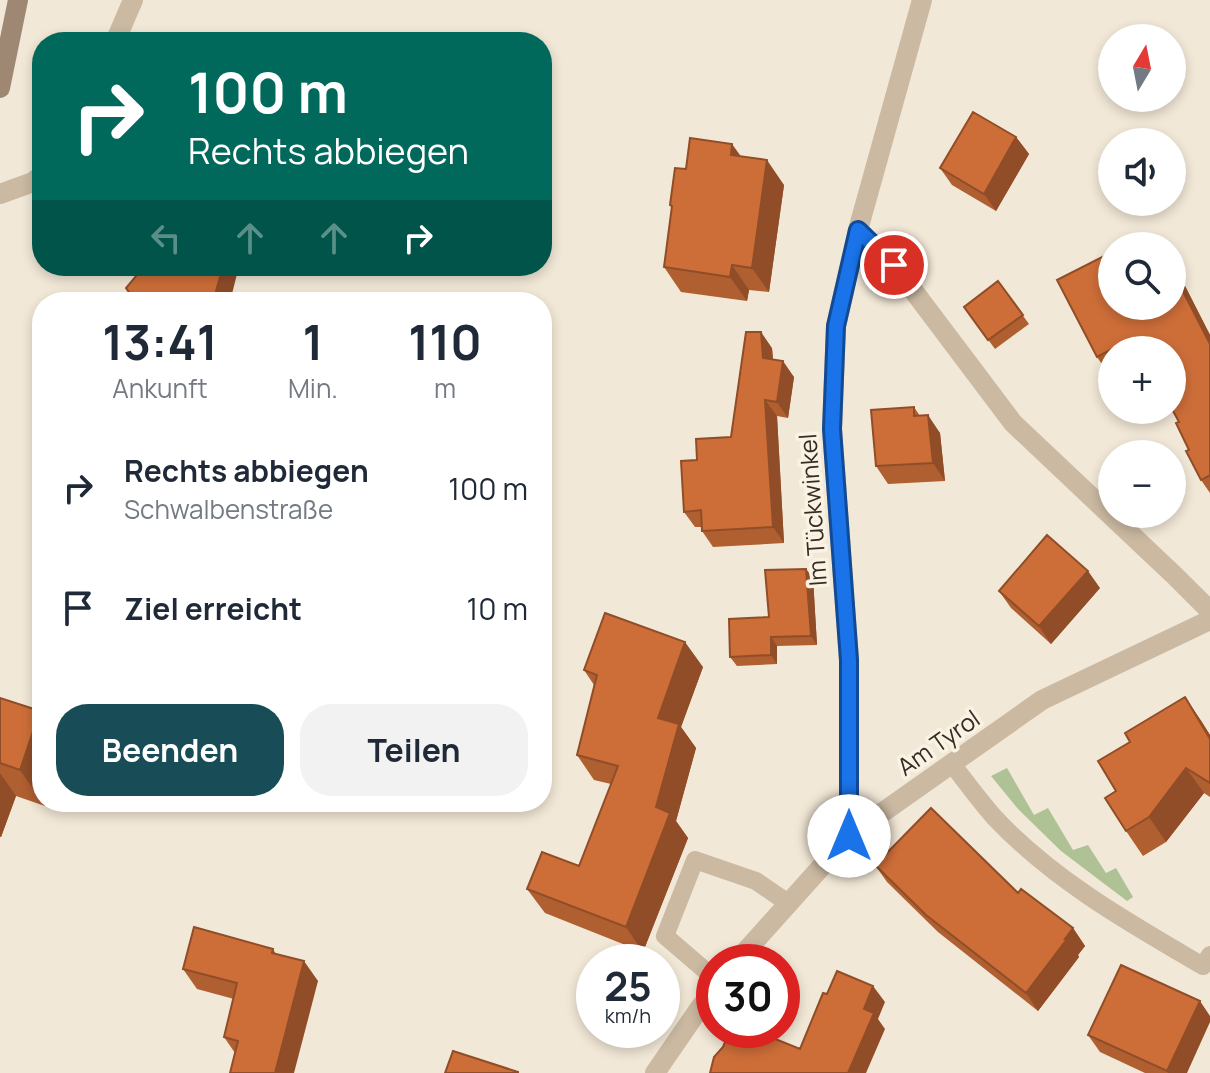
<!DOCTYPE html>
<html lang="de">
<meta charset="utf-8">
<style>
body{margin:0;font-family:Manrope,sans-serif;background:#f2f2f3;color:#1f2937;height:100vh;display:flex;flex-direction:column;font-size:30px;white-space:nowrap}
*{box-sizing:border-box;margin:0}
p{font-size:26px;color:#747a83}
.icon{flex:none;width:44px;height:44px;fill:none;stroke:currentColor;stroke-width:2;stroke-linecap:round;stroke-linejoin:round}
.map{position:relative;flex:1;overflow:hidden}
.panel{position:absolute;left:32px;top:292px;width:520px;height:520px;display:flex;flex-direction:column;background:#fff;border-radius:32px;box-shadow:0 4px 12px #0003}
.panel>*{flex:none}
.hud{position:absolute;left:32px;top:32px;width:520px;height:244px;border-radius:32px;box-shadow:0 4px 12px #0003;background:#00695c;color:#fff;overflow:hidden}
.needle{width:52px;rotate:10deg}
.buttons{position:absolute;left:1098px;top:24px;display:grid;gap:16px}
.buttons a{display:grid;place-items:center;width:88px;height:88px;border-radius:50%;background:#fff;box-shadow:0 4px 12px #0003;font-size:40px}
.speed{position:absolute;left:576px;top:944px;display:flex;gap:16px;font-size:40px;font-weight:700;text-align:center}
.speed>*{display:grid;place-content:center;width:104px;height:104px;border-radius:50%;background:#fff;box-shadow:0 4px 12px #0003;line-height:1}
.speed small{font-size:20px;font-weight:400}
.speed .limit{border:12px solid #d22;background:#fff;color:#111}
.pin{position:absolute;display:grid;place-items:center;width:68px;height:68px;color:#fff;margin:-34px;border:4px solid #fff;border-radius:50%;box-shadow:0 2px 8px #0007}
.me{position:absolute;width:88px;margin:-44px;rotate:0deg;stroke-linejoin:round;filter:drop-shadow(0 0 6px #0008)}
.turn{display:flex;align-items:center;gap:28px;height:168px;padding:0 24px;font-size:36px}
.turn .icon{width:104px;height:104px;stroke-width:2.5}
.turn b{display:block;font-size:56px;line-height:68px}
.lanes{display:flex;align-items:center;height:76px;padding:0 24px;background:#0003;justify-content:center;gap:40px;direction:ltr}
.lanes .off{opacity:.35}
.eta{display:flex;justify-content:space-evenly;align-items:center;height:136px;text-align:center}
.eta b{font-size:48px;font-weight:700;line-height:56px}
.primary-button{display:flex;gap:16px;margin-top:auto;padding:16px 24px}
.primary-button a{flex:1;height:92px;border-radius:32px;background:#184d58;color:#fff;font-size:32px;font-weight:700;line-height:92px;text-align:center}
.primary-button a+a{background:#f2f2f3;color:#1f2937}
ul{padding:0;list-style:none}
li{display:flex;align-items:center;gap:24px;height:120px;padding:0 24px}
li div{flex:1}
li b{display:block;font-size:30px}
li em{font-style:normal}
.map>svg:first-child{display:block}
.green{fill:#aec296}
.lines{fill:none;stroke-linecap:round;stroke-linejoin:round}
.service{stroke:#cbb9a2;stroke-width:18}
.minor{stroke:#cbb9a2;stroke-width:20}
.secondary{stroke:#9e8874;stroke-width:20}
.wall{fill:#b05f31}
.shaded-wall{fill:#904d28}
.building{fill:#cd6e39;stroke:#904d28;stroke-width:2}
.route-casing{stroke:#114b97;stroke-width:20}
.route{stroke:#1a73e8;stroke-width:14}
.labels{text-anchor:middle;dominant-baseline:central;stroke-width:7;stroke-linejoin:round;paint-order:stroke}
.street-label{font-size:24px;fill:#352c25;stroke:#faf2e3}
</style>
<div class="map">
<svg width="1210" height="1073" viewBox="0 0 1210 1073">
<rect width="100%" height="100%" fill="#f2e8d7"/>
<path class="green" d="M1007,768l27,47 14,-7 25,42 15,-5 18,28 10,-5 17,29 -6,4 -66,-50 -43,-42 -27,-33z"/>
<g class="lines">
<path class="service" d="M952,764c14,18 27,36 42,53 59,63 135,106 209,149l7,-11
M714,978l-49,-42 30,-76 61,21 32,22"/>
<path class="minor" d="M115,42l18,-42
M0,194l33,-12 9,-7
M858,230l36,35 119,158 161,152 36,36
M849,836v-176l-17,-231 4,-103 22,-96 64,-230
M736,962l113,-126 193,-136 168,-80
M655,1073l44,-64 15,-19"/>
<path class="secondary" d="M0,88l18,-88"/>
</g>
<path class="wall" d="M1016,137l13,17 -33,57 -44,-26 -12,-17z
M741,157l43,28 -15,107 -20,-2 -2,11 -66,-9 -17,-25 8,-58 -2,-4 16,-36z
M998,281l31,43 -34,25 -31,-42z
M1183,282l27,53v158l-9,-13 -22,-58 -7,-72h-60v29l-15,-22 15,-51z
M772,348l1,11 21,18 -6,41 -11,-2 7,127 -71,4 -11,-16v-4h-7l-11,-15 13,-52 34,-23z
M914,407l6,9 20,17 5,48 -57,3 -12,-18z
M813,578l4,67 -40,1v18l-40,2 -7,-9 39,-40z
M1100,588l-49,56 -40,-36 -12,-17z
M703,667l-22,60 15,21 -20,73 12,17 -45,114 -98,-39 -18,-24 52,-23 32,-82 -17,-4 -17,-25 17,-70 -10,-15z
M1185,697l25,38v62l-6,-4 -38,49 -23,14 -17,-25 -10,-40 14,-49z
M0,698l40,13 2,3v88h4l-1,4 -29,-10 -15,41h-1z
M875,865l143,28 55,35 12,18 -7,9 1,2 -41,54 -100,-79 -51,-50z
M273,949l3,5 42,27 -83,72 -11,-16 10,-38 -37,-10 -14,-20z
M1088,1035l99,38h-42l-45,-21z"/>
<path class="shaded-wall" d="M1016,137l13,17 -33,57 -12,-17z
M732,144l18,25 -19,-14z
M767,160l17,25 -15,107 -17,-24z
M732,265l17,25 -2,11 -17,-24z
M223,266h16l-9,36h-17z
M1172,267l11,15 27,53v9l-38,-74z
M761,332l11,16 2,25 -11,-15z
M783,361l11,16 -6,41 -11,-16z
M765,400l12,16 7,127 -11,-16z
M928,415l12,18 5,48 -12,-18z
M806,569l7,9 4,67 -6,-9z
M1088,571l12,17 -49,56 -12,-18z
M771,637l6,9v18l-6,-9z
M685,642l18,25 -22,60 15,21 -20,73 12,17 -45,114 -17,-25 30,-120 2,-89z
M1185,697l17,25 8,13v4z
M40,711l2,3v88l-22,-32z
M1186,768l18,25 -38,49 -17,-25z
M0,773l16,23 -15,41 -1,-1z
M1073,928l12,18 -7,9 1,2 -41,54 -12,-18z
M304,961l14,20 -24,92h-19z
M873,986l12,16 -7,17 7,10 -19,44h-18l16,-64z
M1200,1001l10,15v6l-23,51h-19l-1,-2z"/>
<path class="building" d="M973,112l43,25 -32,57 -44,-26z
M690,138l42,6 -1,11 36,5 -15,108 -20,-3 -2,12 -66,-10 8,-61 -2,-1 5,-37 11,1z
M1112,252v54h60v-36l38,74v131l-9,5 -15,-29 3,-1 -13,-27 3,-1 -7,-13v-59h-30l-7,-13 -38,20 -40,-77z
M143,266h80l-10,36h-81l1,-4 -7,-10 16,-19z
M998,281l25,34 -35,25 -24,-33z
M746,332h15l2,26 20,3 -6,41 -12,-2 8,127 -71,4 -1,-21 -17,2 -3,-51 16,-1 -1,-21 35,-2z
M914,407v9l14,-1 5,48 -57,3 -5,-56z
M1047,535l41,36 -49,55 -40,-35z
M806,569l5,67 -40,1v18l-41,2 -1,-38 40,-2 -4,-47z
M605,613l80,29 -27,76 21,6 -23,83 14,6 -44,114 -99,-38 15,-37 37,14 39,-100 -41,-11 20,-80 -13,-5z
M1185,697l25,42v44l-24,-15 -37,49 -23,14 -21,-33 11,-7 -18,-30 32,-19 -5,-9z
M0,698l40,13 -20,59 -20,-7z
M931,808l87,85 3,-4 52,39 -8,11h2l-41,54 -100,-78 -51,-50z
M194,927l79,22 -1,4 32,8 -29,112h-45l8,-32 -14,-4 13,-54 -54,-14z
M1121,965l79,36 -33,70 -79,-36z
M837,971l36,15 -9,23 10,4 -26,60h-138l4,-16 9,-10 7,-17h8l18,7 2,-5 42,17 23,-56 4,1z
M453,1051l65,21v1h-73z"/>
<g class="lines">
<g class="route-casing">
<path id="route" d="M849,836v-176l-17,-231 4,-103 22,-96 36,35"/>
</g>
<use href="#route" class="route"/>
</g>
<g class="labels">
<g class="street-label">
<text transform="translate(812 510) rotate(-94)">Im Tückwinkel</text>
<text transform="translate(938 742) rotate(-35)">Am Tyrol</text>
</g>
</g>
</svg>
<div class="buttons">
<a><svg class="needle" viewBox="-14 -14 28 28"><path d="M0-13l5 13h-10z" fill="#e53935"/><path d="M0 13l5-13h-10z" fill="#747a83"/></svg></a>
<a><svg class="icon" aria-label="sound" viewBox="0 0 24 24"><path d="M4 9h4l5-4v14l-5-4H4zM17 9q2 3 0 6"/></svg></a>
<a><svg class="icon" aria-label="search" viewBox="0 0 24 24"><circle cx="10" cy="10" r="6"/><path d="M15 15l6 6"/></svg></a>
<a>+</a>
<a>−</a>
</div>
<div class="speed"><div>25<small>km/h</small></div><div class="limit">30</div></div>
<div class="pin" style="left:894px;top:265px;background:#d93025"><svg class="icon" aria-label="arrive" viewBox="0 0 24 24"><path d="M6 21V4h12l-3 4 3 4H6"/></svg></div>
<svg class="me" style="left:849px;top:836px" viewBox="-20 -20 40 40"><circle r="19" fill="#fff"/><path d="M0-13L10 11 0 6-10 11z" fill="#1a73e8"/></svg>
<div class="hud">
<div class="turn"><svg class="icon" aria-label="right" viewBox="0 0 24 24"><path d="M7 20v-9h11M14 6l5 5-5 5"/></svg><div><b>100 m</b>Rechts abbiegen</div></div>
<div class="lanes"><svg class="icon off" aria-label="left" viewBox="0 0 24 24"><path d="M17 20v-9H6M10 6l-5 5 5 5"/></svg><svg class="icon off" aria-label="ahead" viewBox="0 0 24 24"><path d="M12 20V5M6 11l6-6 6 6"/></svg><svg class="icon off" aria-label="ahead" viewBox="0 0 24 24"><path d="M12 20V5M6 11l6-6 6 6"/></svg><svg class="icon" aria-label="right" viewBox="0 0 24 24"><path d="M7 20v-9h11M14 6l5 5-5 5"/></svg></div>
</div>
<section class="panel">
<div class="eta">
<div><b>13:41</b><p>Ankunft</p></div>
<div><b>1</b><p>Min.</p></div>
<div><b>110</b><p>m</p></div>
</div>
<ul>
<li><svg class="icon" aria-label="right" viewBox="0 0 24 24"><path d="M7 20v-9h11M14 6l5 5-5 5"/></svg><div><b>Rechts abbiegen</b><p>Schwalbenstraße</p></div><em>100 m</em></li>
<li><svg class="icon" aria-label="arrive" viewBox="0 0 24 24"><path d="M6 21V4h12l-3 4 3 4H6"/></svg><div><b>Ziel erreicht</b></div><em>10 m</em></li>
</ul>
<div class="primary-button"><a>Beenden</a><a>Teilen</a></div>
</section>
</div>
